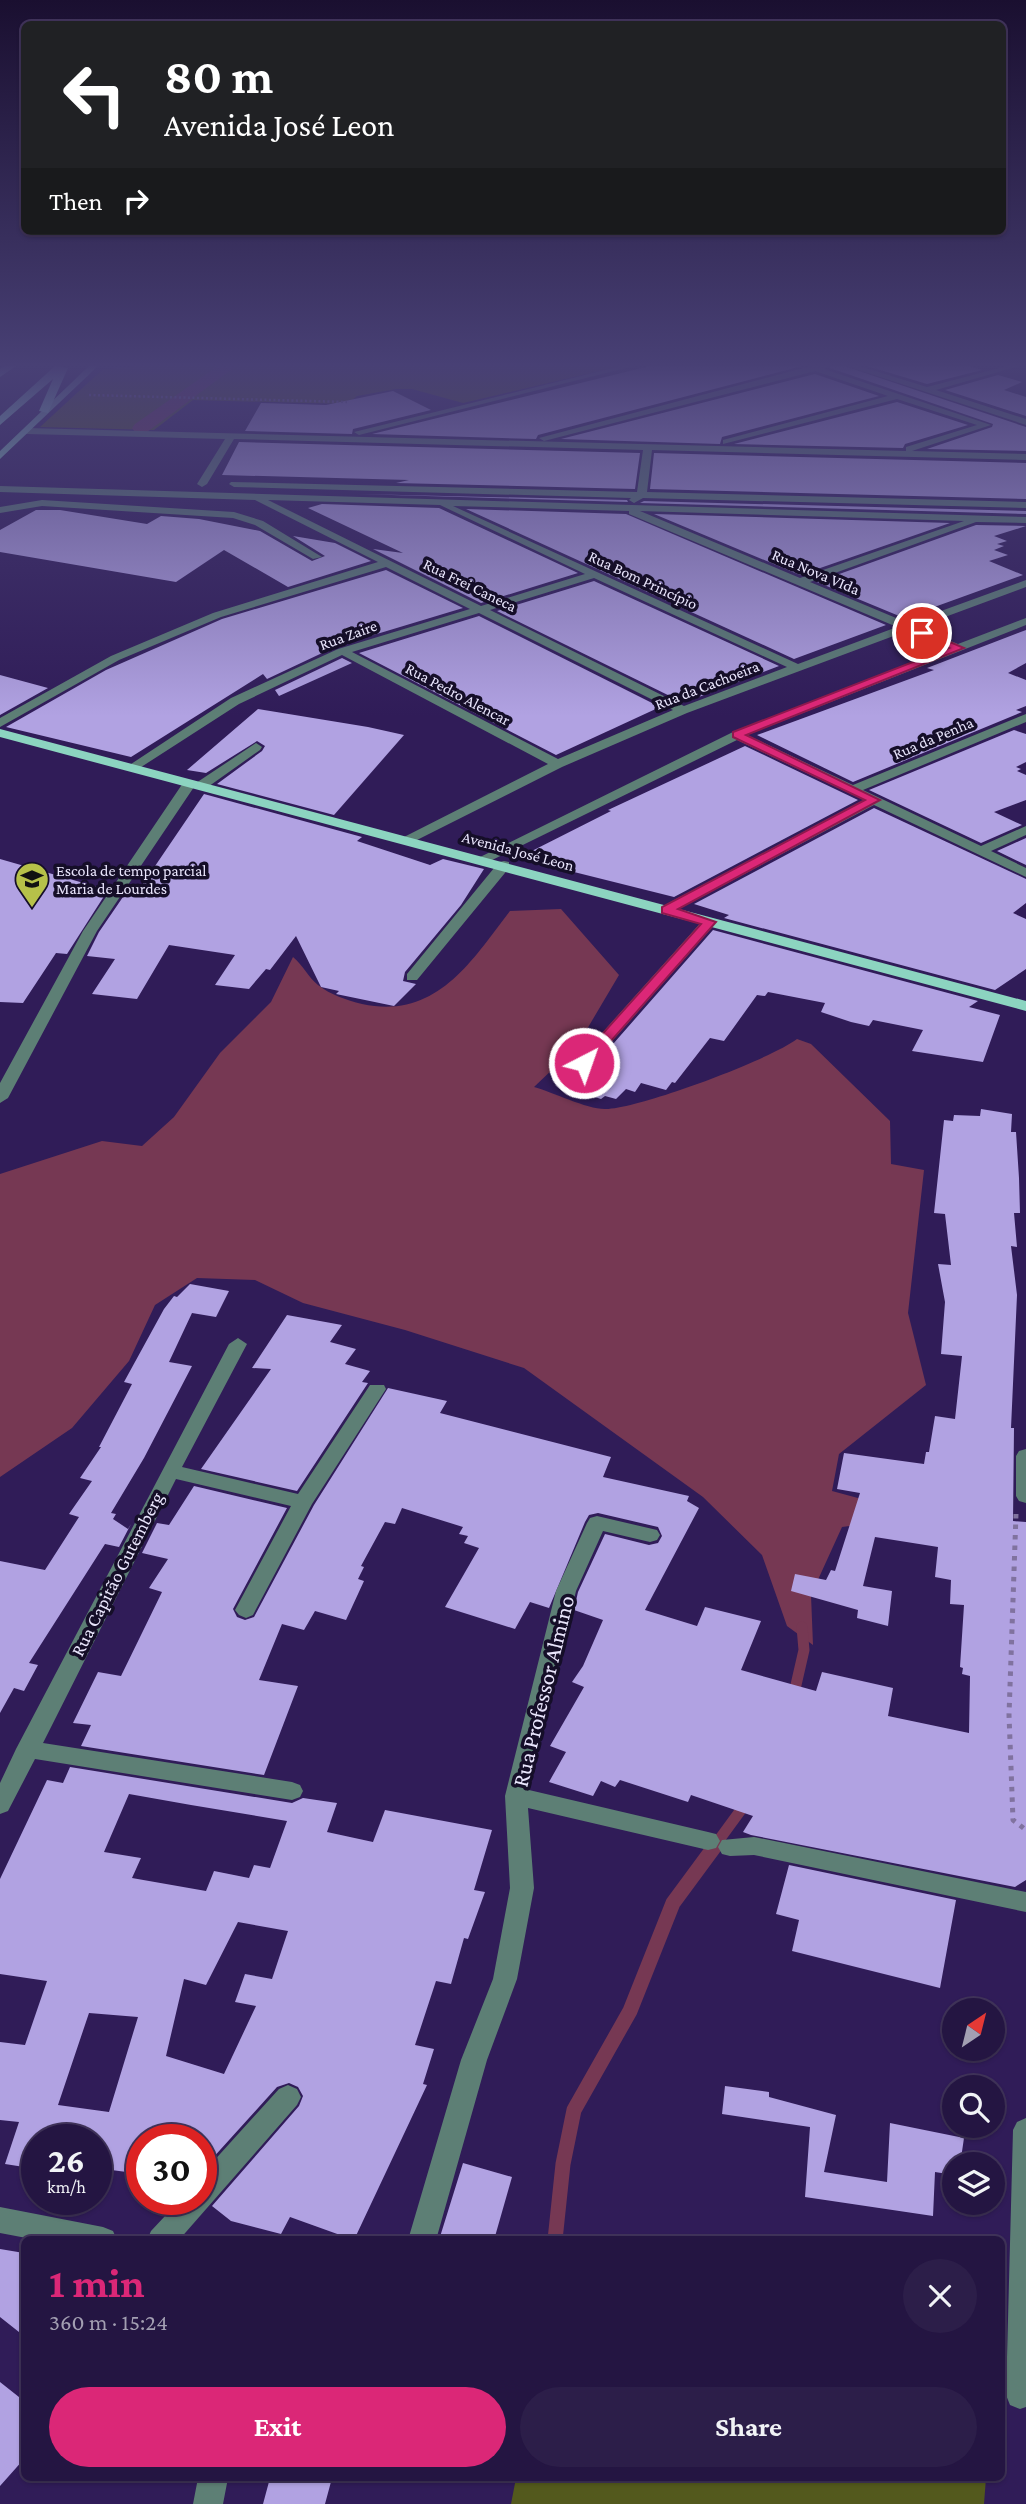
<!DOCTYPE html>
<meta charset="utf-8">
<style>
body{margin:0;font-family:"Crimson Pro",serif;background:#2c1e49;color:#f1f3f6;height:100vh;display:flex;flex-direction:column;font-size:26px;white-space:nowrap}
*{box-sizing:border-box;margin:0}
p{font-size:23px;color:#a39fb2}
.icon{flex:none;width:38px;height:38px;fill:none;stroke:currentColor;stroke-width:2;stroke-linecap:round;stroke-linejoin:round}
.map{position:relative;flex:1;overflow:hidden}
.details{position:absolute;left:21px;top:2236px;width:984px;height:245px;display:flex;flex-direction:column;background:#241542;border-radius:10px;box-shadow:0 2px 5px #0004,0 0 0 2px #41345b}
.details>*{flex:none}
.top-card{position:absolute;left:21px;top:21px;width:985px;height:214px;border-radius:10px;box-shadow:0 2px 5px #0004,0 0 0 2px #41345b;background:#202124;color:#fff;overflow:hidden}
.needle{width:46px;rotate:35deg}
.fabs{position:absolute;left:942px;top:1998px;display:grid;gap:14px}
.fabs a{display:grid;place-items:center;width:63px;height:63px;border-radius:50%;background:#241542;box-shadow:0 2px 5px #0004,0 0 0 2px #41345b;font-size:35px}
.speed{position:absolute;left:21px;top:2124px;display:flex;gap:14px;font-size:35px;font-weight:700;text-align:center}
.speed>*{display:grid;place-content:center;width:91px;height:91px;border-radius:50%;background:#241542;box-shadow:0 2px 5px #0004,0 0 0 2px #41345b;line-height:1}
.speed small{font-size:18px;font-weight:400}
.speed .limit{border:10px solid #d22;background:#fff;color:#111}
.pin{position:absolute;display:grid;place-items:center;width:60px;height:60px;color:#fff;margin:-30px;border:4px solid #fff;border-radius:50%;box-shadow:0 2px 7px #0007}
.me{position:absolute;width:77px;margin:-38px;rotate:41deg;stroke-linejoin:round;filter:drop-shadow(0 0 5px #0008)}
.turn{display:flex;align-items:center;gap:24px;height:147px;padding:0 28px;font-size:32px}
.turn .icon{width:91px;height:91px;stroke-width:2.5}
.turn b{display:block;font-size:49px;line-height:60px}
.then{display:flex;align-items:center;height:66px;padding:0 28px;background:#0003;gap:14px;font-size:26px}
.round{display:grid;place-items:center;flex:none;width:74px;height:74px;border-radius:37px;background:#2c1e49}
.overview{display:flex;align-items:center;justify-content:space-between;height:119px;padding:0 28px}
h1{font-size:42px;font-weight:700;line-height:52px;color:#db2777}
.button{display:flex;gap:14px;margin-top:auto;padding:14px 28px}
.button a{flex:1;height:80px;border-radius:42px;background:#db2777;color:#fff;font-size:28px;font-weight:700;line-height:80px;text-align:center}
.button a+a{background:#2c1e49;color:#f1f3f6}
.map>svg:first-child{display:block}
.green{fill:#53591d}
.water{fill:#763853}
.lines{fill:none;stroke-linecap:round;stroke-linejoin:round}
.stream-far1{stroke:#763853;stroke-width:11}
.stream{stroke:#763853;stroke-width:15}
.canal{fill:#763853;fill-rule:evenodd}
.building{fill:#b1a2e2;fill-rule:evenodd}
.path-far1{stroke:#80729f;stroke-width:2.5;stroke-dasharray:2 2.5;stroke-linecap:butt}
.path{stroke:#80729f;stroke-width:5;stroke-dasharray:4.5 6;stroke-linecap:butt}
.minor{fill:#5d7f75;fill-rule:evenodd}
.major{fill:#8cd4c0;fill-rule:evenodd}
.highway{fill:#9ef6dd;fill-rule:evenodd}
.route{fill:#db2777;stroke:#8e194d;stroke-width:2}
.labels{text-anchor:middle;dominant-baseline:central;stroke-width:7;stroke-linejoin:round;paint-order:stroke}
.far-street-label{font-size:16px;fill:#e9e5fc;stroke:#150e28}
.far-poi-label{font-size:16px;fill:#e9e5fc;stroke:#150e28;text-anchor:start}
.street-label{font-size:19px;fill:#e9e5fc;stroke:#150e28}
.near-street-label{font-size:23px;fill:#e9e5fc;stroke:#150e28}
</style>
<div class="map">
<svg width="1026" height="2504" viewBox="0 0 1026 2504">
<rect width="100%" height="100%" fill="#301c58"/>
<path class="green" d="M133,366h487l-157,37 -51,-14h-16l-39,7 -9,8 -155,-4 -39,30 -114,-3 62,-57z
M516,2478h470l-2,26h-473z"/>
<path class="water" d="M561,909l58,66 -42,71 -43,41c18,5 55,23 72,22 35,-1 163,-49 191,-70l14,5 79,77 1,43 33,6 -16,143 18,72 -87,69 -7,37 59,16 -11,15 -38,5 -31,68 2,50 -26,-19 -25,-71 -59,-58 -179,-129 -119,-38 -102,-27 -48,-23 -58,-2 -42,27 -26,56 -57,67 -72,49v-303l102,-33 40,5 32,-29 46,-64 51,-51 22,-45c10,8 15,20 25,28 13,10 28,15 44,19 74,16 109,-42 148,-93z"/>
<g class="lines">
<path class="stream-far1" d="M793,1698l11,-48 -2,-23
M716,1844l30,-41"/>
<path class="stream" d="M555,2240l8,-76 11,-54 56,-99 43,-108 45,-61"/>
<path class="canal" d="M218,366h18l-89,66h-12l-3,-4 3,-4z"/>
</g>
<path class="building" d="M650,366h152l-264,69 -2,4 -164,-5z
M830,366h14l182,61v24l-99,-2 65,-22 1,-3 -163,-56z
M867,366h102l13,4 -55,14z
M815,374l64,22 -157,41 -2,7 -159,-5z
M998,375l24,7 -18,8 22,7v19l-81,-26z
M393,391l38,19 -78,19 -1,5 -107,-3 16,-28 65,2z
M897,402l71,23 -63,19 -2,4 -169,-4z
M239,442l401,11 -5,36 -239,-6 13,-3 -187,-5z
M654,453l372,10v36l-376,-10z
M358,494l269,6 1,2z
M644,501l382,10v3l-386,-11z
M322,504l117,4 139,65 -97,30 -108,-54 30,4 -95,-45z
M466,509l160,5 260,111 -92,34z
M36,510h24l87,14 14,-8 38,3 61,12 52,30 13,-5 -32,-20 42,7 36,18 -83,26 -64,-37 -48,32 -176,-30v-22z
M654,514l296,9 -150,52z
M976,525l50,1 -32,10 13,5 -10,3 7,2 -10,4 14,5 -19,6 34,14 -119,43 -87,-36z
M386,570l77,38 -126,38 -70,33 -4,-5 -132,83 -125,-30 100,-57 116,-51z
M594,581l185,85 -88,34h-13l-181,-89z
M479,616l181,91 -104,48 -197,-102z
M1026,630v33l-18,10 18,7v26l-10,4 6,2 -169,70 -96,-47 177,-65 -7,-2z
M342,658l10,5 -73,33 -4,-6z
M0,675l48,13 -48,27z
M258,709l110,18 36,8 -70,80 -117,-31 45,-33 3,-5 -8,-5 -51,32 -19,-3z
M1014,730l12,4v28l-10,5 5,2 -4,2 9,4v25l-32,12 28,13 -41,18 -112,-53z
M745,746l113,54 -184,97 -156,-39 93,-47 -3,-1z
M204,794l158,43 -5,4 73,24 13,-6 41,10 -23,36 -56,67 -2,9 13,3 -22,22 -58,-12 3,-3 -18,-4 -25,-51 -26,34 -4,-1 -17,20 -34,-4 20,-30 -66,-10 -32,54 -45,-5 23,-35 -28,-3 12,-24 26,-38 9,3z
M874,808l152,71v24l-13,10 13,6v50l-31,21 -271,-72 5,-3 -35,-11z
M1026,838v27l-29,-14z
M0,859l108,31 -41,64 -11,-1 -33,50 -23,-1z
M713,930l265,71 -9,6 31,8 -17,47 -71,-11 11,-21 -50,-10 -4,6 -18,-4 -30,-10 4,-9 -57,-11 -3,4 -8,-1 -33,46 -14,-3 -35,45 -3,-1 -6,8 -25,-7 -6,9 -9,-3 -10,10 -11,-3 -4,3 -31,-10 12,-12 -5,-2 7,-6 8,-1z
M981,1109l31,5 -1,18h5l3,46 1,35h-6l3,34 -6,-1 6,49 -6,133h3l-1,93 13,1v358l-11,7 -264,-52 -8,-3 10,-16 -62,-21 -3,7 -68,-22 -5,7 -14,-6 -8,15 -44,-14 17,-30 -16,-6 34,-59 -12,-5 11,-16 20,-46 -29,-10 4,-18 27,-58 44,11 9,-2 4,-7 -4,-9 -60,-14 -9,2 -4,7 -36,86 -19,-6 -15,27 -70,-22 34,-59 -15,-5 4,-7 -9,-2 4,-7 -61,-19 -7,16 -10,-2 -24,44 3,1 -6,12 6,2 -18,39 -31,-9 -11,19 -22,-6 -23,56 39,6 -34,89 -183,-29 10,-21 -18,-2 25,-51 23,4 41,-84 -13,-4 19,-29 -26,-6 15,-30 12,2 25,-39 93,22 -54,101 4,8 8,3 9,-3 60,-112 74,-117 59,13 -7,12 171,44 -8,20 86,19 -2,5 12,7 -54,102 52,16 8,-19 56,14 -20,49 75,21 6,-19 71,16 -5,28 81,17 1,-57 -8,-2 1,-6 -3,-1 4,-62 -14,-1 1,-24 -16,-3 3,-30 -63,-10 -12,49 29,5 -4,35 -31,-8 1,-8 -67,-19 4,-17 31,6 5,-10 4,1 25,-78 -23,-4 7,-36 80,11 2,-12h3l6,-36 20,3 7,-63 -21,-2 4,-52 -7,-38 13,1 -6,-51 -11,-1 10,-93 9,1 1,-6 26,1z
M190,1284l39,7 -13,26 -24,-4 -23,49 23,4 -48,92 -33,55 5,1 -3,5 15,10 3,-5 -12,23 -14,-3 -76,119 9,2 -14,26 -10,-3 -14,25v-152l45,9 34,-53 -10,-3 23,-33 -12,-3 21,-31h-2l33,-63 -8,-2 40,-73 10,-13 3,1z
M287,1315l55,10 -12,17 26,7 -11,15 25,7 -8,11 6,1 -71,108 -96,-22 70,-100 -19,-1z
M70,1767l222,36 11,-5 34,5 -10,29 46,10 12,-32 107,20 -18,60 11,2 -17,47 -4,-1 -13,46 -15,-3 -21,64 19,4 -11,35 4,1 -73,155 -64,-23 -9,17 -50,-13 -19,-15 87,-100 4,-10 -5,-9 -9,-4 -12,4 -76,84v-31h-59v34l-46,-6v-28h-59v29l-32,-5 14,-42 -19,-2v-78l25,3 22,-64 -47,-7v-95l47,-99 16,3zM129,1794l62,11 96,16 -17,47 -16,-3 -5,13 -35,-7 -8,20 -74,-13 9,-20 -37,-6zM238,1922l50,9 -16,48 -27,-5 -10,28 21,4 -32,68 -58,-18 18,-77 22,6zM89,2013l49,4 -29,95 -51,-7z
M789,1865l167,35 -16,88 -148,-37 7,-31 -23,-6z
M725,2086l44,6v5l67,18 -12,57 63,10 3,-59 74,15 -4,27h-6v10l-19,-3 -2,44 -128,-19 5,-70 -88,-13z
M463,2163l49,14 -18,63h-55z
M0,2249l24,4v83l-24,-19z
M0,2382l24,19v58l-24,27z
M270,2478h62l-7,26h-62z"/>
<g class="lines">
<path class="path-far1" d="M89,395l258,7"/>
<path class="path" d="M1016,1514l-7,201 4,105 13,10"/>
<path class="minor" d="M621,366h13l-275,69 -5,-3z
M811,366h17l-4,3 167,56 -79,26 114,3v6l-374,-10 -5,42 379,10v6l-383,-10 -9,5 -5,-3 2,-2 -397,-11 -5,-3 2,-2 406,10 6,-42 -409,-11 -27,45 -5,3 -5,-3 28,-45 -198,-5 -5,-3 5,-3 879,23v-4l71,-22 -80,-26 -174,45v-4l165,-44 -73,-25 -271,70 -5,-3z
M847,366h12l68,21 80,-21h12l-83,24 90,29v6z
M0,486l1026,31v6l-50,-1 -166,60 98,41 118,-43v7l-108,40 40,17 68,-26v7l-279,110 106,50 173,-71v8l-163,68 118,56 45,-20v9l-35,16 35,17v9l-152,-72 -203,108h-10v-6l203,-107 -127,-60 -249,122 -5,1 -7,-4 257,-127 215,-84 -41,-17 -220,82 -125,54 -153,77 -5,-1v-6l144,-73 -206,-109 -103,49 -104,67 -10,-3 106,-70 107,-49 132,-40 -84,-42 -165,50 -102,43 -119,67v-9l111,-62 102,-43 165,-51 -123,-62 -255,-8zM268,500l172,5 145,69 -104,32zM453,506l176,5v3l268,113 -99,37zM640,511l324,10 -164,57zM594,578l193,89 -103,39 -194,-96zM479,613l194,97 -115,49 -206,-107z
M42,500l192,12 29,9 59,36 -9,2 -58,-34 -22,-7 -191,-12 -42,7v-6z
M256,743l6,4 -2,3 -55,39 -11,-2 -97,144 -89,167 -8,5v-20l83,-152 102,-151 11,3z
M504,861l5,1v6l-92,112h-10v-6l92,-112z
M709,918l7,4 -2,3 -124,141h-12l-2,-3 2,-3 126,-141z
M238,1338l9,6 -65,123 116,27 72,-109h14l2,4 -74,115 -59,111 -7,3 -7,-3 -4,-5 56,-104 -115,-27 -133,264 249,39 8,3 3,6 -3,6 -8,3 -257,-41 -27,52 -8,3v-31l16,-34 213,-405z
M1026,1449v54l-7,-2 -3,-5v-40l3,-5z
M597,1516l60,14 3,5 -3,5 -7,2 -47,-11 -27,60 -47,199 179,42 8,2 4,7 -4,7 -8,2 -180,-42 6,80 -17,91 -30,81 -51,180h-28l53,-180 32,-81 17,-91 -5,-92 51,-205 31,-68 3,-5z
M754,1837l272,55v20l-272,-57 -24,1 -8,-2 -4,-7 4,-7z
M288,2085l9,4 4,8 -4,8 -118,135h-32l4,-9 29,-31h21v-25l78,-86z
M1026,2118v289l-6,2 -10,-4 -4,-10 7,-265 4,-8z
M0,2207l103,20 10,4 4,9h-80l-37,-7z
M198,2478h30l-5,26h-30z"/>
<path class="major" d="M89,366h9l-98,93v-8z
M0,729l1026,272v10l-1026,-274z"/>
<path class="highway" d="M5,366h11l-16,11v-8z
M55,366l13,2 -20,45 -9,-2 14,-32 -53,46v-9z"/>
</g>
<linearGradient id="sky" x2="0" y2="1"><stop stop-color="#1a0f30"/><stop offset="0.51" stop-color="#484075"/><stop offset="1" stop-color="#484075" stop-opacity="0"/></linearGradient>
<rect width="1026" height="716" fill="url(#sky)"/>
<path class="route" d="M922,630l42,18 -218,87 134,65 -202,109 38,13 -127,144h-10v-6l122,-136 -39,-11v-6l203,-107 -132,-63v-5l216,-84 -31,-12v-5z"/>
<defs>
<g id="school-pin" transform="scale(1.75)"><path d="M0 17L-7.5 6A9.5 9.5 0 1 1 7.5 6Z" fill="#b6c149" stroke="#150e28"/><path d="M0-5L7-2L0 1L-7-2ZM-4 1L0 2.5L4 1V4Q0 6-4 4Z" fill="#111"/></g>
</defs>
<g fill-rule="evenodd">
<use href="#school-pin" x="32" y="879"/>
</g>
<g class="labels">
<g class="far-street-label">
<text transform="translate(816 572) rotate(23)">Rua Nova VIda</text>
<text transform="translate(643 580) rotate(25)">Rua Bom Princípio</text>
<text transform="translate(470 585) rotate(26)">Rua Frei Caneca</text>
<text transform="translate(348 635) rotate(-20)">Rua Zaire</text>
<text transform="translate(707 685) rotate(-21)">Rua da Cachoeira</text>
<text transform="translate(458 694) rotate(28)">Rua Pedro Alencar</text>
<text transform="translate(933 738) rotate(-23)">Rua da Penha</text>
<text transform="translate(518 851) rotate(15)">Avenida José Leon</text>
</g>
<g class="far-poi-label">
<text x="56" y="870">Escola de tempo parcial<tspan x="56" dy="18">Maria de Lourdes</tspan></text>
</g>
<g class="street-label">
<text transform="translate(117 1574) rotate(-63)">Rua Capitão Gutemberg</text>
</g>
<g class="near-street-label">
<text transform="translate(543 1691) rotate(-76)">Rua Professor Almino</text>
</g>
</g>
</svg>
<div class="fabs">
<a><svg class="needle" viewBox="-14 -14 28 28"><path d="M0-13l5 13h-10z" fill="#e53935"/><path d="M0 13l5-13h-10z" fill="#a39fb2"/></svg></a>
<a><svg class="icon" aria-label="search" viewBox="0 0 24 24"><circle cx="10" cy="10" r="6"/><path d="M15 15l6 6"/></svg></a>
<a><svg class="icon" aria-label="layers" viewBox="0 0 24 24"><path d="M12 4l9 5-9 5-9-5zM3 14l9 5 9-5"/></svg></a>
</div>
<div class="speed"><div>26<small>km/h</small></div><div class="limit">30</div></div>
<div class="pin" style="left:922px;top:633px;background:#d93025"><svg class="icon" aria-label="arrive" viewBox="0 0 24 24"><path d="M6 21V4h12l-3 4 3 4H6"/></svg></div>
<svg class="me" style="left:584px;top:1063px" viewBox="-20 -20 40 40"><circle r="17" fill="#db2777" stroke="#fff" stroke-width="3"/><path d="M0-11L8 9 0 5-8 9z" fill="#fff"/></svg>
<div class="top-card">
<div class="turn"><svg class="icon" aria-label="left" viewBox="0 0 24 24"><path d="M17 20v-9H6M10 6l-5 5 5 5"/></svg><div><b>80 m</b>Avenida José Leon</div></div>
<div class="then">Then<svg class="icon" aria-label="right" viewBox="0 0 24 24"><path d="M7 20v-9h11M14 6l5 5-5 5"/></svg></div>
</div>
<section class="details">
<div class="overview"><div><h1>1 min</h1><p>360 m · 15:24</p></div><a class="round"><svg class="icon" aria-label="close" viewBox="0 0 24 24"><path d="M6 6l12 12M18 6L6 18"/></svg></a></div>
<div class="button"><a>Exit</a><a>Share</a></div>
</section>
</div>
